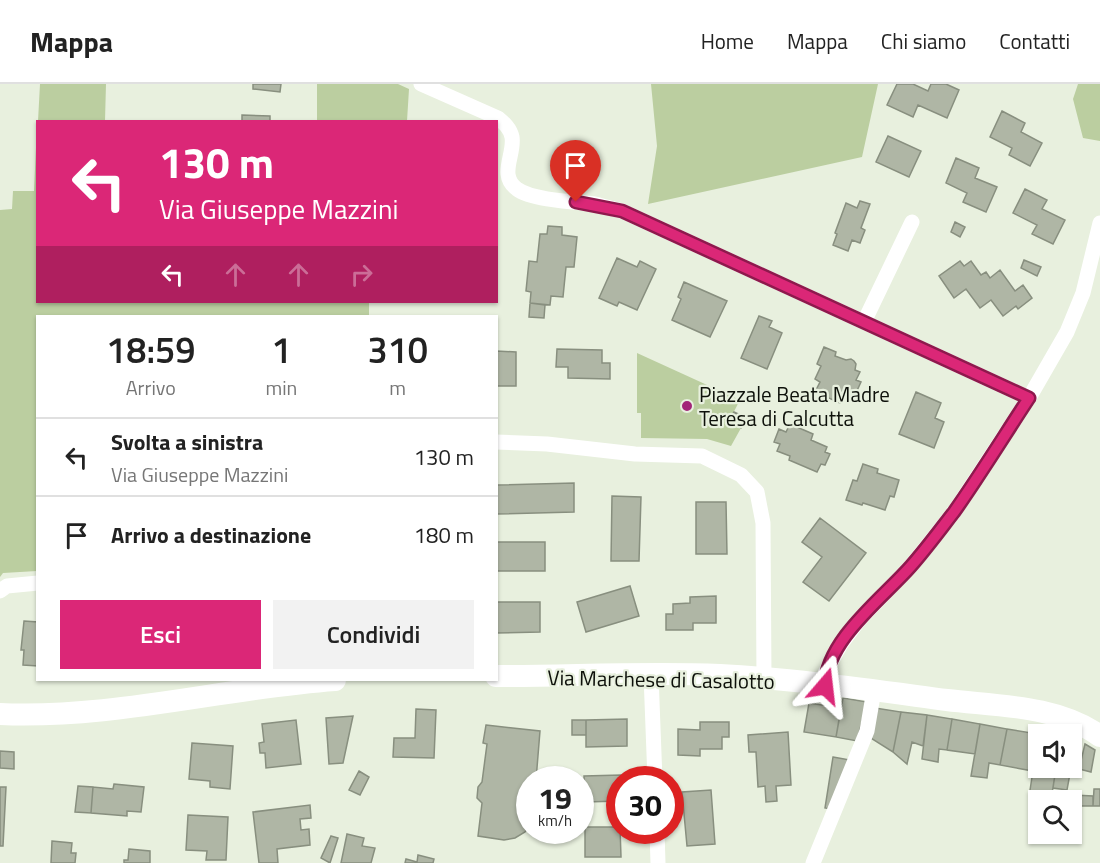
<!DOCTYPE html>
<html lang="it">
<style>
body{margin:0;font-family:"Titillium Web",sans-serif;background:#f2f2f2;color:#222;height:100vh;display:flex;flex-direction:column;font-size:22px;white-space:nowrap}
*{box-sizing:border-box;margin:0}
p{font-size:20px;color:#767676}
.icon{flex:none;width:33px;height:33px;fill:none;stroke:currentColor;stroke-width:2;stroke-linecap:round;stroke-linejoin:round}
.map{position:relative;flex:1;overflow:hidden}
.details{position:absolute;left:36px;top:231px;width:462px;height:366px;display:flex;flex-direction:column;background:#fff;border-radius:0px;box-shadow:0 2px 4px #0004}
.details>*{flex:none}
.guide{position:absolute;left:36px;top:36px;width:462px;height:183px;border-radius:0px;box-shadow:0 2px 4px #0004;background:#db2777;color:#fff;overflow:hidden}
.tools{position:absolute;left:1028px;top:640px;display:grid;gap:12px}
.tools a{display:grid;place-items:center;width:54px;height:54px;border-radius:0px;background:#fff;box-shadow:0 2px 4px #0004;font-size:30px}
.speed{position:absolute;left:516px;top:682px;display:flex;gap:12px;font-size:30px;font-weight:700;text-align:center}
.speed>*{display:grid;place-content:center;width:78px;height:78px;border-radius:50%;background:#fff;box-shadow:0 2px 4px #0004;line-height:1}
.speed small{font-size:15px;font-weight:400}
.speed .limit{border:9px solid #d22;background:#fff;color:#111}
.pin{position:absolute;display:grid;place-items:center;width:51px;height:51px;color:#fff;margin:-62px -26px;border-radius:50% 50% 50% 0;rotate:-45deg;box-shadow:0 0 6px #0007}
.pin .icon{rotate:45deg}
.me{position:absolute;width:66px;margin:-33px;rotate:17deg;stroke-linejoin:round;filter:drop-shadow(0 0 4px #0008)}
.turn{display:flex;align-items:center;gap:21px;height:126px;padding:0 24px;font-size:27px}
.turn .icon{width:78px;height:78px;stroke-width:2.5}
.turn b{display:block;font-size:42px;line-height:51px}
.lanes{display:flex;align-items:center;height:57px;padding:0 24px;background:#0003;justify-content:center;gap:30px;direction:ltr}
.lanes .off{opacity:.35}
.eta{display:flex;justify-content:space-evenly;align-items:center;height:102px;text-align:center}
.eta b{font-size:36px;font-weight:600;line-height:42px}
.cta{display:flex;gap:12px;margin-top:auto;padding:12px 24px}
.cta a{flex:1;height:69px;border-radius:0px;background:#db2777;color:#fff;font-size:24px;font-weight:600;line-height:69px;text-align:center}
.cta a+a{background:#f2f2f2;color:#222}
ul{padding:0;list-style:none}
li{display:flex;align-items:center;gap:18px;height:78px;padding:0 24px;border-top:2px solid #e0e0e0}
li div{flex:1}
li b{display:block;font-size:22px}
li em{font-style:normal}
header{display:flex;align-items:center;gap:36px;box-sizing:border-box;height:84px;padding:0 30px;background:#fff;border-bottom:2px solid #e0e0e0}
header strong{font-size:28px}
nav{display:flex;gap:33px;margin-inline-start:auto;font-size:21px}
.map>svg:first-child{display:block}
.green{fill:#bbcea0}
.building{fill:#afb6a5;stroke:#888f7f;stroke-width:1.5}
.lines{fill:none;stroke-linecap:round;stroke-linejoin:round}
.street{stroke:#fff;stroke-width:15}
.secondary{stroke:#fff;stroke-width:22}
.route-casing{stroke:#8e194d;stroke-width:15}
.route{stroke:#db2777;stroke-width:10}
.poi-dot{fill:#a22478;stroke:#e8f0de;stroke-width:2}
.labels{text-anchor:middle;dominant-baseline:central;stroke-width:4.5;stroke-linejoin:round;paint-order:stroke}
.poi-label{font-size:21px;fill:#0d100a;stroke:#e8f0de;text-anchor:start}
.street-label{font-size:21px;fill:#0d100a;stroke:#e8f0de}
</style>
<header>
<strong>Mappa</strong>
<nav><a>Home</a><a>Mappa</a><a>Chi siamo</a><a>Contatti</a></nav>
</header>
<div class="map">
<svg width="1100" height="779" viewBox="0 0 1100 779">
<rect width="100%" height="100%" fill="#e8f0de"/>
<path class="green" d="M40,0h66l-1,37h-67z
M317,0h81l11,5 -2,32h-90z
M651,0h227l-16,73 -214,47 9,-58z
M1078,0h22v57l-17,-3 -10,-39z
M37,42l1,176h331v14h-331l-1,255 -34,2 -3,4v-367l12,-1 1,-18h21z
M637,269l103,47 -11,21 12,7 -10,18 -24,-7 -66,-1v-25h-4z"/>
<path class="building" d="M253,0h28l-1,8 -27,-3z
M897,0h16l15,7 3,-7h15l13,6 -12,28 -29,-13 -5,12 -26,-12z
M1002,27l23,12 -4,9 21,11 -12,23 -21,-11 3,-7 -22,-11z
M242,31l28,1v6h-28z
M888,52l33,15 -12,26 -33,-15z
M956,74l23,10 -4,10 22,9 -11,25 -23,-10 4,-9 -21,-10z
M1025,105l22,11 -5,9 23,11 -12,24 -21,-10 5,-9 -24,-12z
M860,117l10,3 -9,24 4,2 -5,13 -8,-3 -4,11 -15,-6 4,-11 -2,-1 11,-30 11,5z
M955,138l10,5 -5,10 -9,-5z
M548,142l14,1v8l15,2 -3,30h-8l-3,30 -12,-1 -1,9 -20,-2 1,-11 -5,-1 3,-30 8,1 3,-28h7z
M617,174l20,9 3,-6 16,8 -19,41 -18,-8 -2,4 -18,-8z
M1024,176l17,7 -4,9 -16,-8z
M960,177l4,5 7,-5 10,14 5,-3 4,6 10,-8 15,21 8,-6 9,13 -14,11 -2,-3 -13,10 -12,-16 -11,8 -14,-19 -12,9 -15,-22z
M684,198l43,19 -17,36 -38,-17 9,-21 -3,-2z
M530,219l15,2 -1,13 -15,-1z
M759,232l13,5 -3,6 13,6 -15,36 -26,-11z
M824,263l12,5 -1,4 11,4 5,-1 3,2 2,3 -1,6 5,2 -4,8 5,2 -6,13 -10,-4 -5,12 -25,-11 5,-10 -5,-3 6,-13 -4,-2z
M557,265l45,1v13h8v16l-42,-1v-11h-12z
M496,267l20,1v34h-20z
M916,308l25,11 -6,15 9,4 -10,26 -35,-14z
M734,328l13,6 -6,10 -12,-7z
M790,340l23,10 -2,6 16,7 -2,5 5,2 -5,11 -4,-1 -4,8 -28,-12 1,-4 -13,-5 3,-7 -6,-2 5,-13 7,3z
M863,380l15,5 -1,4 22,7 -5,17 -4,-1 -5,14 -22,-7 -1,2 -16,-5 7,-20 4,1z
M574,399v29l-78,2v-29z
M612,412l29,1 -2,64h-28z
M696,418h30l1,52h-31z
M820,434l46,35 -37,48 -26,-19 19,-25 -20,-15z
M496,458h49v29h-49z
M630,502l9,30 -53,16 -9,-30z
M716,512v27h-23v7h-27v-16h7v-10l17,-1v-6z
M496,518h44v30l-44,1z
M24,537l14,1v44l-15,-1 1,-15h-3z
M843,614l24,4 -10,39 -21,-4z
M809,619l32,5 -5,29 -32,-5z
M875,624l26,4 -8,40 -24,-15z
M416,625l20,1 -2,48 -41,-1 1,-19h21z
M901,628l26,3 -4,31 -11,-4 -5,22 -14,-12z
M927,631l25,4 -5,31 -8,-1 -1,13 -16,-3z
M353,632l-10,47 -14,1 -3,-46z
M627,635v27l-41,1v-27z
M952,635l28,5 -5,30 -28,-4z
M296,636l5,44 -35,4 -1,-15h-5l-1,-10 5,-1 -2,-18z
M572,636h14v15h-14z
M700,638h29v15h-7v12h-22v7l-22,-1v-26l22,1z
M980,640l27,5 -7,36 -11,-2 -2,15 -16,-2z
M486,641l54,6 -4,49h-6v45l-5,7 -10,6 -11,2 -26,-4 4,-33 -5,-5 1,-11 4,-5 5,-38 -4,-1z
M1007,645l31,5 -5,37 -33,-6z
M788,648l3,53 -15,1 1,15 -11,1 -1,-16 -7,1 -2,-35h-7l-1,-17z
M1038,653v31h18l-5,32 -22,-3z
M192,659l41,3 -3,43 -20,-2v-6l-21,-2z
M1071,660l4,2 -4,22z
M1085,660l10,6 -4,22 -12,-3z
M0,667l14,1v17l-14,-1z
M833,673l17,3 -19,49 -6,-1z
M1056,684h15l-4,22 -14,-2z
M359,687l10,6 -9,18 -11,-5z
M621,691l-1,26 -35,1 -1,-26z
M114,700l30,3 -3,25 -14,-1v5l-36,-3 2,-26 20,2z
M78,702l15,1 -2,26 -16,-1z
M0,703h6l-3,59h-3z
M1094,705h6v17h-7z
M711,706l4,54 -28,2 -5,-54z
M1073,711l20,1v10h-20z
M310,721l1,13 -11,1 1,11 8,-1 1,16 -33,4 1,14h-19l-6,-51z
M188,731l40,2 -2,43h-20l1,-9 -21,-1z
M585,743h35l1,30h-36z
M347,750l17,4 -2,8 13,2 -4,15h-30z
M331,752l7,2 -8,25 -9,-5z
M52,757l20,2 -1,10h5l-1,10h-24z
M129,765l21,2v12h-26v-3h4z
M418,771l16,4 -1,4h-28l1,-4 11,3z"/>
<g class="lines">
<path class="street" d="M421,0l77,34c6,5 12,10 14,19 3,18 -14,38 5,52 14,11 58,13 78,15 9,2 18,5 27,7l407,187
M864,238l48,-100
M496,358l51,2 88,10 67,2 39,19 16,17 6,31 1,156
M0,507l7,-5 31,-3
M651,591l4,105
M825,602v-13l16,-29 19,-25 51,-53 43,-54 75,-114 38,-66 16,-39 17,-70
M657,747l1,32
M813,779l54,-132 7,-41"/>
<path class="secondary" d="M496,592c75,0 150,-4 224,-1 76,4 151,15 227,25 50,6 110,5 153,36
M0,630c113,5 223,-26 335,-34"/>
</g>
<g class="lines">
<g class="route-casing">
<path id="route" d="M576,118l46,9 407,187c-25,38 -49,77 -75,114 -14,18 -28,37 -43,54 -28,32 -85,74 -86,120"/>
</g>
<use href="#route" class="route"/>
</g>
<circle class="poi-dot" cx="687" cy="322" r="6"/>
<g class="labels">
<g class="poi-label">
<text x="699" y="310">Piazzale Beata Madre<tspan x="699" dy="24">Teresa di Calcutta</tspan></text>
</g>
<g class="street-label">
<text transform="translate(661 595) rotate(1)">Via Marchese di Casalotto</text>
</g>
</g>
</svg>
<div class="tools">
<a><svg class="icon" aria-label="sound" viewBox="0 0 24 24"><path d="M4 9h4l5-4v14l-5-4H4zM17 9q2 3 0 6"/></svg></a>
<a><svg class="icon" aria-label="search" viewBox="0 0 24 24"><circle cx="10" cy="10" r="6"/><path d="M15 15l6 6"/></svg></a>
</div>
<div class="speed"><div>19<small>km/h</small></div><div class="limit">30</div></div>
<div class="pin" style="left:576px;top:118px;background:#d93025"><svg class="icon" aria-label="arrive" viewBox="0 0 24 24"><path d="M6 21V4h12l-3 4 3 4H6"/></svg></div>
<svg class="me" style="left:825px;top:602px" viewBox="-20 -20 40 40"><path d="M0-17L14 15 0 8-14 15z" fill="#db2777" stroke="#fff" stroke-width="4"/></svg>
<div class="guide">
<div class="turn"><svg class="icon" aria-label="left" viewBox="0 0 24 24"><path d="M17 20v-9H6M10 6l-5 5 5 5"/></svg><div><b>130 m</b>Via Giuseppe Mazzini</div></div>
<div class="lanes"><svg class="icon" aria-label="left" viewBox="0 0 24 24"><path d="M17 20v-9H6M10 6l-5 5 5 5"/></svg><svg class="icon off" aria-label="ahead" viewBox="0 0 24 24"><path d="M12 20V5M6 11l6-6 6 6"/></svg><svg class="icon off" aria-label="ahead" viewBox="0 0 24 24"><path d="M12 20V5M6 11l6-6 6 6"/></svg><svg class="icon off" aria-label="right" viewBox="0 0 24 24"><path d="M7 20v-9h11M14 6l5 5-5 5"/></svg></div>
</div>
<section class="details">
<div class="eta">
<div><b>18:59</b><p>Arrivo</p></div>
<div><b>1</b><p>min</p></div>
<div><b>310</b><p>m</p></div>
</div>
<ul>
<li><svg class="icon" aria-label="left" viewBox="0 0 24 24"><path d="M17 20v-9H6M10 6l-5 5 5 5"/></svg><div><b>Svolta a sinistra</b><p>Via Giuseppe Mazzini</p></div><em>130 m</em></li>
<li><svg class="icon" aria-label="arrive" viewBox="0 0 24 24"><path d="M6 21V4h12l-3 4 3 4H6"/></svg><div><b>Arrivo a destinazione</b></div><em>180 m</em></li>
</ul>
<div class="cta"><a>Esci</a><a>Condividi</a></div>
</section>
</div>
